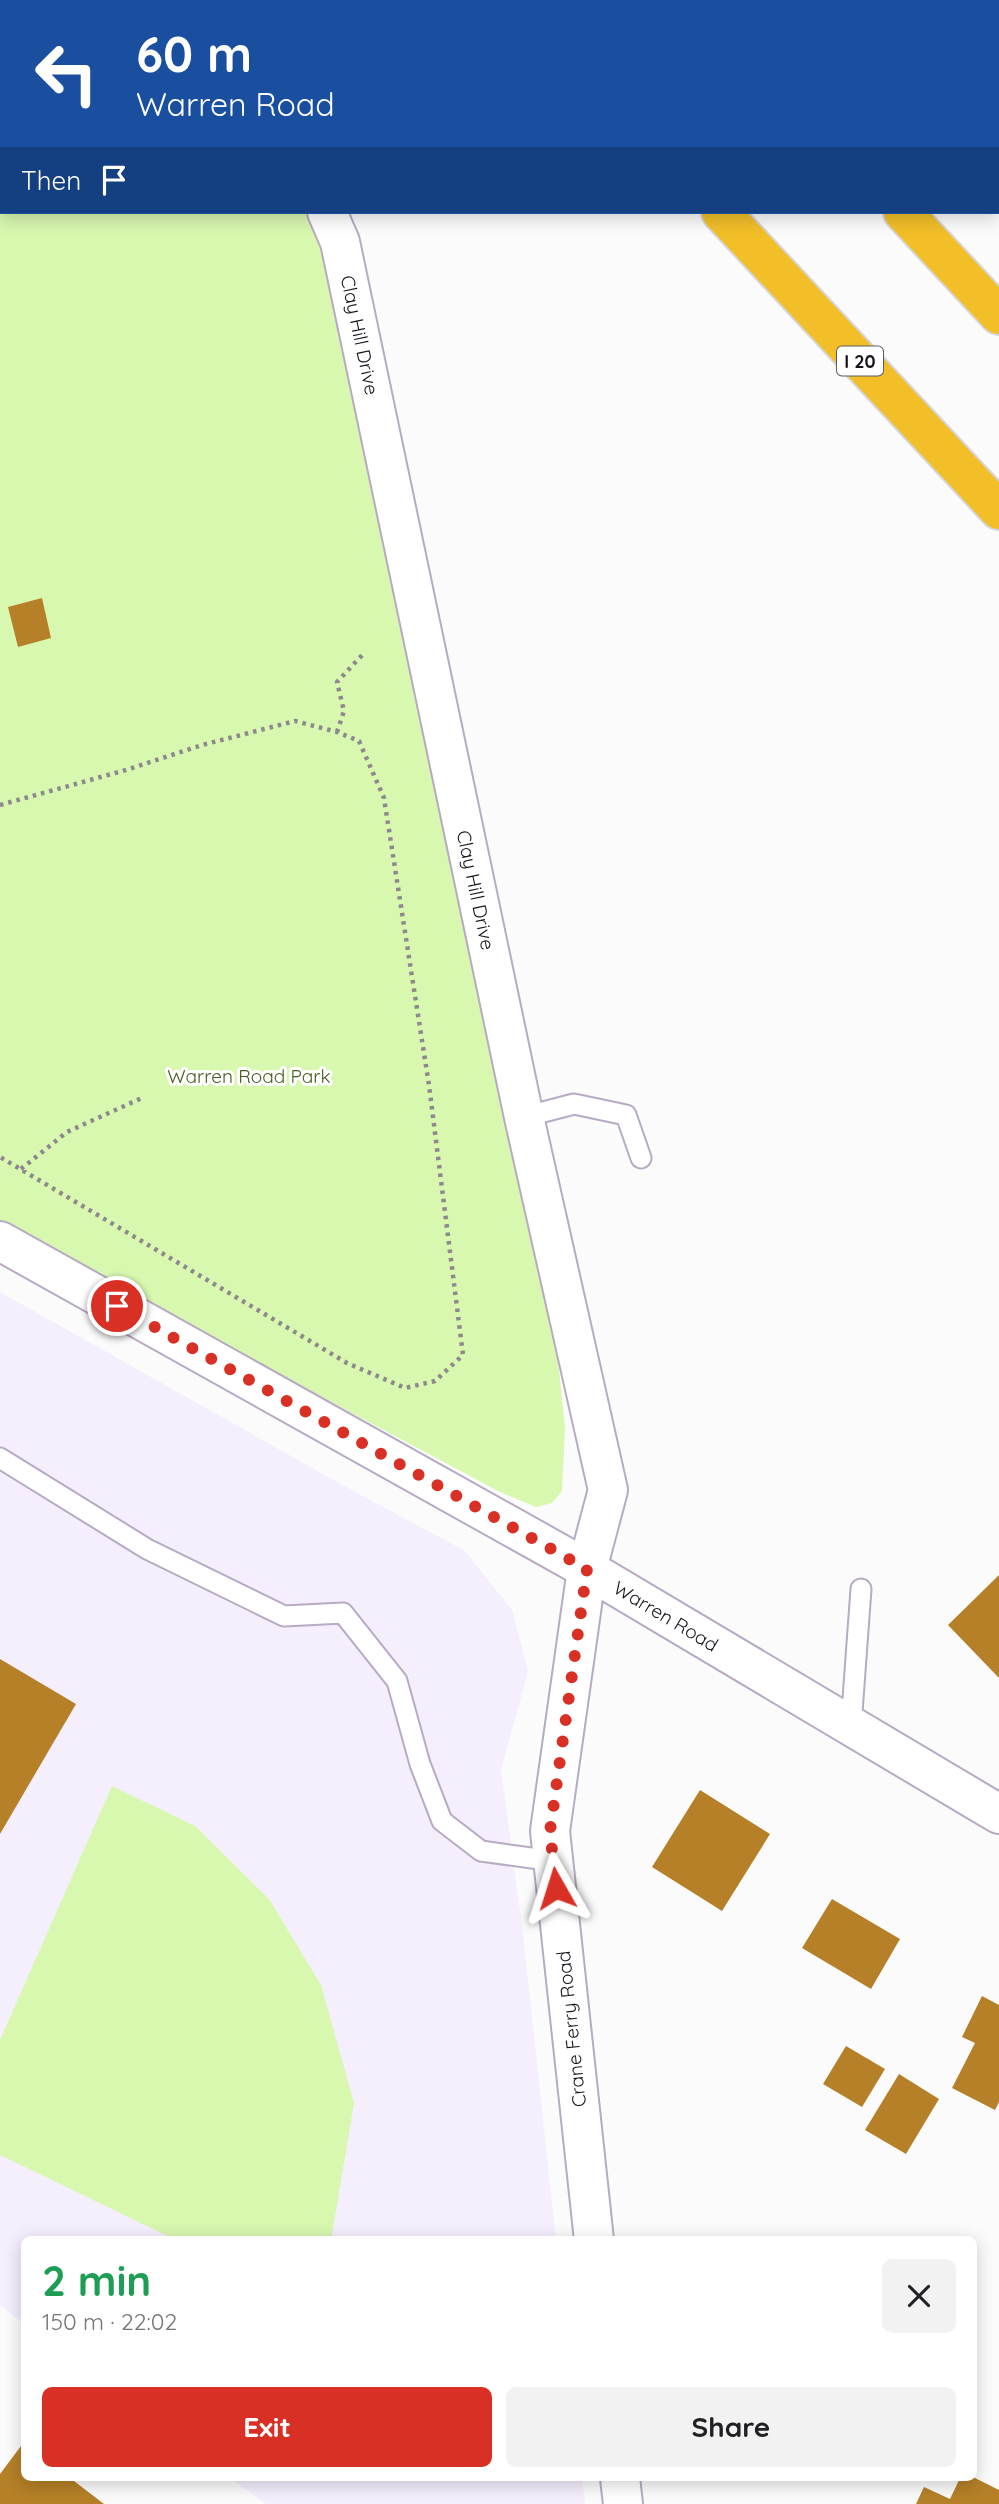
<!DOCTYPE html>
<meta charset="utf-8">
<style>
body{margin:0;font-family:Quicksand,sans-serif;background:#f2f2f2;color:#202124;height:100vh;display:flex;flex-direction:column;font-size:26px;white-space:nowrap}
*{box-sizing:border-box;margin:0}
p{font-size:23px;color:#757577}
.icon{flex:none;width:38px;height:38px;fill:none;stroke:currentColor;stroke-width:2;stroke-linecap:round;stroke-linejoin:round}
.map{position:relative;flex:1;overflow:hidden}
.details{position:absolute;left:21px;top:2236px;width:956px;height:245px;display:flex;flex-direction:column;background:#fff;border-radius:10px;box-shadow:0 4px 18px #0003}
.details>*{flex:none}
.hud{position:absolute;left:0px;top:0px;width:999px;height:214px;box-shadow:0 4px 18px #0003;background:#1a4fa0;color:#fff;overflow:hidden}
.pin{position:absolute;display:grid;place-items:center;width:60px;height:60px;color:#fff;margin:-30px;border:4px solid #fff;border-radius:50%;box-shadow:0 2px 7px #0007}
.me{position:absolute;width:77px;margin:-38px;rotate:354deg;stroke-linejoin:round;filter:drop-shadow(0 0 5px #0008)}
.turn{display:flex;align-items:center;gap:24px;height:147px;padding:0 21px;font-size:32px}
.turn .icon{width:91px;height:91px;stroke-width:2.5}
.turn b{display:block;font-size:49px;line-height:60px}
.then{display:flex;align-items:center;height:66px;padding:0 21px;background:#0003;gap:14px;font-size:26px}
.round{display:grid;place-items:center;flex:none;width:74px;height:74px;border-radius:10px;background:#f2f2f2}
.summary{display:flex;align-items:center;justify-content:space-between;height:119px;padding:0 21px}
h1{font-size:42px;font-weight:700;line-height:52px;color:#1e9e55}
.cta{display:flex;gap:14px;margin-top:auto;padding:14px 21px}
.cta a{flex:1;height:80px;border-radius:10px;background:#d93025;color:#fff;font-size:28px;font-weight:700;line-height:80px;text-align:center}
.cta a+a{background:#f2f2f2;color:#202124}
.map>svg:first-child{display:block}
.built{fill:#f5eefd}
.green{fill:#d8f7af}
.building{fill:#b58027}
.lines{fill:none;stroke-linecap:round;stroke-linejoin:round}
.service-casing{stroke:#b7aac5;stroke-width:23}
.minor-casing{stroke:#b7aac5;stroke-width:42}
.tertiary-casing{stroke:#b7aac5;stroke-width:42}
.motorway-casing{stroke:#d5d5d6;stroke-width:42}
.path{stroke:#8b898d;stroke-width:4.5;stroke-dasharray:3.5 5;stroke-linecap:butt}
.service{stroke:#fff;stroke-width:19}
.minor{stroke:#fff;stroke-width:38}
.tertiary{stroke:#fff;stroke-width:38}
.motorway{stroke:#f2bf29;stroke-width:38}
.route{stroke:#d93025;stroke-width:12;stroke-dasharray:0 21.6}
.labels{text-anchor:middle;dominant-baseline:central;stroke-width:6;stroke-linejoin:round;paint-order:stroke}
.shield{fill:#fff;stroke:#5d5a60;stroke-width:2}
.shield-label{font-size:18px;font-weight:bold;fill:#17131c}
.street-label{font-size:19px;fill:#17131c;stroke:#fff}
.park-label{font-size:19px;fill:#465d21;stroke:#fff}
</style>
<div class="map">
<svg width="999" height="2504" viewBox="0 0 999 2504">
<rect width="100%" height="100%" fill="#fbfbfb"/>
<path class="built" d="M0,1292l353,199 111,59 48,60 16,61 -27,99 22,164 33,306h-532v84l-24,-19z
M230,2478h352l3,26h-319z"/>
<path class="green" d="M0,0l213,2h-211v210h322l97,442 137,706 7,68 -3,63 -10,12 -16,4 -36,-15 -500,-267z
M112,1786l83,40 74,73 52,86 33,118 -23,137h-155l-176,-85v-115z"/>
<path class="building" d="M42,598l9,40 -33,9 -10,-40z
M999,1575v103l-51,-53z
M0,1659l76,45 -76,130z
M700,1790l70,44 -48,77 -70,-44z
M832,1899l68,40 -29,50 -69,-41z
M982,1996l17,9v97l-4,8 -43,-22 23,-45 -13,-6z
M846,2046l39,23 -23,38 -39,-23z
M899,2074l40,25 -33,55 -41,-24z
M24,2442v36h46l34,26h-104v-30z
M973,2477l26,13v14h-83l8,-17 26,12 10,-21z"/>
<g class="lines">
<g class="service-casing">
<path id="service" d="M524,1117l50,-13 52,11 15,43
M0,1458l147,91 137,67 59,-3 54,68 23,83 22,57 39,30 72,10
M851,1726l10,-137"/>
</g>
<g class="minor-casing">
<path id="minor" d="M259,0l1,2
M327,212l13,30 184,875 84,373 -21,79"/>
</g>
<g class="tertiary-casing">
<path id="tertiary" d="M0,1241l587,328 412,245
M587,1569l-37,262 44,409
M620,2478l3,26"/>
</g>
<g class="motorway-casing">
<path id="motorway" d="M524,0l2,2
M705,0l1,2
M721,212l278,298
M903,212l96,103"/>
</g>
<path class="path" d="M337,732l7,-21 -7,-29 28,-30
M0,805l126,-35 76,-25 93,-24 42,11 22,9 25,57 45,287 34,270 -28,26 -30,7 -58,-25 -347,-206
M21,1169l46,-37 77,-35"/>
<use href="#service" class="service"/>
<use href="#minor" class="minor"/>
<use href="#tertiary" class="tertiary"/>
<use href="#motorway" class="motorway"/>
</g>
<g class="lines">
<path class="route" d="M117,1306l470,263 -37,262 6,57"/>
</g>
<g class="labels">
<rect class="shield" x="837" y="346.5" width="46" height="29" rx="5"/>
<g class="shield-label">
<text x="860" y="361">I 20</text>
</g>
<g class="street-label">
<text transform="translate(360 335) rotate(78)">Clay Hill Drive</text>
<text transform="translate(476 890) rotate(78)">Clay Hill Drive</text>
<text transform="translate(666 1616) rotate(31)">Warren Road</text>
<text transform="translate(571 2029) rotate(-96)">Crane Ferry Road</text>
</g>
<g class="park-label">
<text x="249" y="1076">Warren Road Park</text>
</g>
</g>
</svg>
<div class="pin" style="left:117px;top:1306px;background:#d93025"><svg class="icon" aria-label="arrive" viewBox="0 0 24 24"><path d="M6 21V4h12l-3 4 3 4H6"/></svg></div>
<svg class="me" style="left:556px;top:1888px" viewBox="-20 -20 40 40"><path d="M0-17L14 15 0 8-14 15z" fill="#d93025" stroke="#fff" stroke-width="4"/></svg>
<div class="hud">
<div class="turn"><svg class="icon" aria-label="left" viewBox="0 0 24 24"><path d="M17 20v-9H6M10 6l-5 5 5 5"/></svg><div><b>60 m</b>Warren Road</div></div>
<div class="then">Then<svg class="icon" aria-label="arrive" viewBox="0 0 24 24"><path d="M6 21V4h12l-3 4 3 4H6"/></svg></div>
</div>
<section class="details">
<div class="summary"><div><h1>2 min</h1><p>150 m · 22:02</p></div><a class="round"><svg class="icon" aria-label="close" viewBox="0 0 24 24"><path d="M6 6l12 12M18 6L6 18"/></svg></a></div>
<div class="cta"><a>Exit</a><a>Share</a></div>
</section>
</div>
